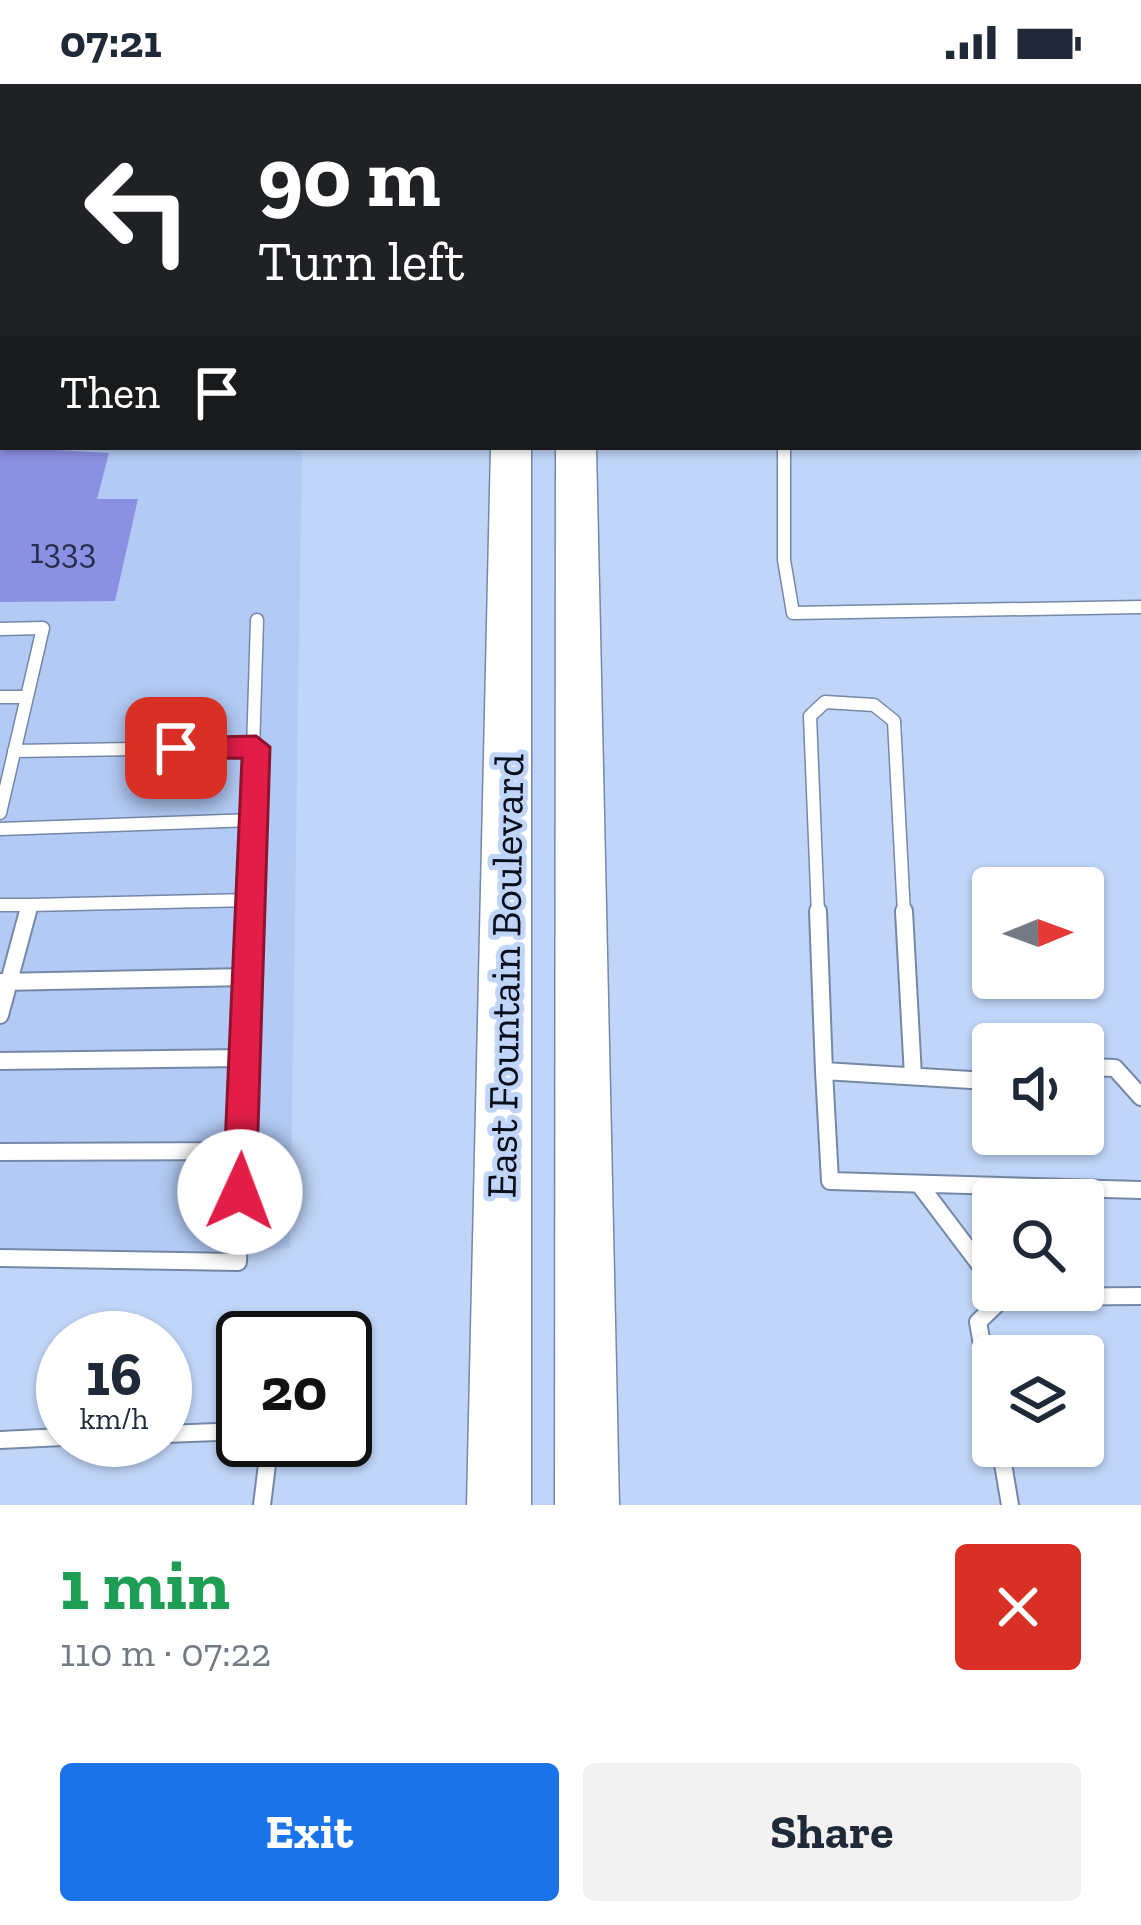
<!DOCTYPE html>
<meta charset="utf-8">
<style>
body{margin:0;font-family:"Zilla Slab",serif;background:#f2f2f3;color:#1f2937;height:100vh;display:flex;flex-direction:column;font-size:45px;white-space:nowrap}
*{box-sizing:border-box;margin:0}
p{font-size:39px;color:#747a83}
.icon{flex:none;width:66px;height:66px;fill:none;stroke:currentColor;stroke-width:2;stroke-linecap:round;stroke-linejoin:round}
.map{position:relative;height:1421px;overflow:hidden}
.details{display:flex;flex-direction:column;background:#fff;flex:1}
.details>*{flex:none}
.guide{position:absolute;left:0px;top:0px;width:1143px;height:366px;box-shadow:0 3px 9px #0004;background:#202124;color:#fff;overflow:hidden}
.needle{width:78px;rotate:89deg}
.controls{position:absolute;left:972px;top:783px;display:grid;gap:24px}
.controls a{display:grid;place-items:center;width:132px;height:132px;border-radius:12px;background:#fff;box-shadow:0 3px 9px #0004;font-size:60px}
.speed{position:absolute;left:36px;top:1227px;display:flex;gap:24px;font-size:60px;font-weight:700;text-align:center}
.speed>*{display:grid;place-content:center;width:156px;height:156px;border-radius:50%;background:#fff;box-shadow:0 3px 9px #0004;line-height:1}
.speed small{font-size:30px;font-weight:400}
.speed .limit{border:6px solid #111;border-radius:18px;background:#fff;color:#111}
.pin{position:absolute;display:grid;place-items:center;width:102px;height:102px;color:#fff;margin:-51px;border-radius:24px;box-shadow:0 6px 18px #0006}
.me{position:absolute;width:132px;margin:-66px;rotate:2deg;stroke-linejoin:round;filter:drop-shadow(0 0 9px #0008)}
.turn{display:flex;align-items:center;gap:42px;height:252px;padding:0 60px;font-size:54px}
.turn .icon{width:156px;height:156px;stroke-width:2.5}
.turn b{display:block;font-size:84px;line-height:102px}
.then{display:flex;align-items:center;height:114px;padding:0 60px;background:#0003;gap:24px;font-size:45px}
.round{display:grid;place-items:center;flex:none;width:126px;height:126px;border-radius:12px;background:#f2f2f3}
.headline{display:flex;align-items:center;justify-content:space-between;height:204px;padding:0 60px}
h1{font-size:72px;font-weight:700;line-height:90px;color:#1e9e55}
.button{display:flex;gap:24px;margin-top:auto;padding:24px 60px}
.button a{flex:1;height:138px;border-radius:12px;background:#1a73e8;color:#fff;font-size:48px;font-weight:700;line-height:138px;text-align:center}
.button a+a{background:#f2f2f3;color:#1f2937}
.status{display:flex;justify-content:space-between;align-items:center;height:84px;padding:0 60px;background:#fff;direction:ltr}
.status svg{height:33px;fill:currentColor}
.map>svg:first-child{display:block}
.built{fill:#b2caf4}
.building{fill:#8c90e2}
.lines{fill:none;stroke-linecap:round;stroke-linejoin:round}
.lane-far1-casing{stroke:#7588a8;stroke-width:15}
.lane-casing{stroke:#7588a8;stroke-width:20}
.highway-casing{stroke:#7588a8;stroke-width:3}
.path{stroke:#7c8ba6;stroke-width:4.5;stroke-dasharray:9 4.5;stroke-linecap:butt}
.lane-far1{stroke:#fff;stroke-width:12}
.lane{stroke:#fff;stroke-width:16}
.highway{fill:#fff;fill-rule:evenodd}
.route{fill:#e11d48;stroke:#92132f;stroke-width:3}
.labels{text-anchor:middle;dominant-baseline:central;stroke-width:10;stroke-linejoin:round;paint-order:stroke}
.number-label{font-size:36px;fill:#292e4c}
.street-label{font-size:42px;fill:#080e1a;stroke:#c0d5f8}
</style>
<div class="status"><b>07:21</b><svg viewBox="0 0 49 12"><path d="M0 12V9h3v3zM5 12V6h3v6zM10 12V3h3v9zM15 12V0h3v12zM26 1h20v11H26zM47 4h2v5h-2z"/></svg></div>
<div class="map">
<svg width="1141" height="1421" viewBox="0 0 1141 1421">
<rect width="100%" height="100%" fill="#c0d5f8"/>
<path class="built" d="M0,193l3,170h299l-12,801 -290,17z"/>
<path class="building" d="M0,363l109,6 -12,46h41l-23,102 -115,1z"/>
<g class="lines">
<g class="lane-far1-casing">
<path id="lane-far1" d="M784,363v113l9,53 348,-6
M0,545l43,-1 -43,185
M0,613h27
M14,667l242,-4
M0,745l253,-9
M0,821h30l-3,9
M30,821l220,-5
M248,830l9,-294
M818,830l-8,-198 15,-14 49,3 20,16 10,193"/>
</g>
<g class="lane-casing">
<path id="lane" d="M818,827l6,160
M904,827l9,165
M0,898l247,-5
M0,931l28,-104
M0,977l244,-3
M1083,983l32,1 26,29
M993,992l-6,5 -163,-10 6,110 311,9
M0,1068l241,-1
M919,1100l74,98
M0,1174l238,4 10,-351
M993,1323l-15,-85 26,-25 137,-1
M165,1350l78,-3
M0,1356l63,-3
M1000,1362l10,59
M262,1421l8,-65"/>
</g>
<g class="highway-casing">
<path id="highway" d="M503,0h32v3h-32z
M554,0h32v3h-32z
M1140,109h1v20h-1z
M0,119h3v20h-3z
M491,363h40v1058h-64z
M556,363h40l23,1058h-64z"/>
</g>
<path class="path" d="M74,0l8,3"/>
<use href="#lane-far1" class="lane-far1"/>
<use href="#lane" class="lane"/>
<use href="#highway" class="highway"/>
</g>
<path class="route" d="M256,652l14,11 -14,445 -5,11 -11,5 -12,-5 -5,-11 19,-434 -66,1 -14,-11 14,-10z"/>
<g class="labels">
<g class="number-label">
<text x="63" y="466">1333</text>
</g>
<g class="street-label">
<text transform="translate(505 892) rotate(-89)">East Fountain Boulevard</text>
</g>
</g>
</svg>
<div class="controls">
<a><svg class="needle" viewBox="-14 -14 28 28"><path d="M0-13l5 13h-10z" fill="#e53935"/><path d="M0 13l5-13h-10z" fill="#747a83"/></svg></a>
<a><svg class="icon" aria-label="sound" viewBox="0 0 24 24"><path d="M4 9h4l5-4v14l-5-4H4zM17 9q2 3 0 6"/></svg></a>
<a><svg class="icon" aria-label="search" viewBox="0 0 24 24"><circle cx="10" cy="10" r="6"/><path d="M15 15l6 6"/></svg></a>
<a><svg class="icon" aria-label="layers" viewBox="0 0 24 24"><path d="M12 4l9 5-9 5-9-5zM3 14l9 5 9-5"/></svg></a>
</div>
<div class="speed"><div>16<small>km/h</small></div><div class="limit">20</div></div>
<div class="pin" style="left:176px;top:664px;background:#d93025"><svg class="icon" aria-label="arrive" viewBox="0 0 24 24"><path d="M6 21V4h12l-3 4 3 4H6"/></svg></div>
<svg class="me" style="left:240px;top:1108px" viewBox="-20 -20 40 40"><circle r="19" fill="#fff"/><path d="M0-13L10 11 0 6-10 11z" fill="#e11d48"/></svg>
<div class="guide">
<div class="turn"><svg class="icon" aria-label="left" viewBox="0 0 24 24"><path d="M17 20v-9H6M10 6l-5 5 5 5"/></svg><div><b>90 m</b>Turn left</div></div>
<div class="then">Then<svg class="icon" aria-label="arrive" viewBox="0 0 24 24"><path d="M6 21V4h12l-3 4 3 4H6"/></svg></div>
</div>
</div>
<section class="details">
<div class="headline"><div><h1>1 min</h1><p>110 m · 07:22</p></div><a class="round" style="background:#d93025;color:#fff"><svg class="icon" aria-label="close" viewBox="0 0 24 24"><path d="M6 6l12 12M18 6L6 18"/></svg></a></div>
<div class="button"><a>Exit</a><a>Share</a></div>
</section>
